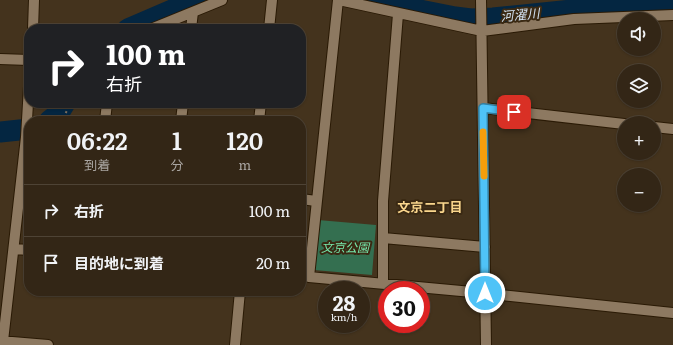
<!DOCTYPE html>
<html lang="ja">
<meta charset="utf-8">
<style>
body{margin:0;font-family:Literata,"Noto Sans JP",serif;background:#3e3223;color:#f1f3f6;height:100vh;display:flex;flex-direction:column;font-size:15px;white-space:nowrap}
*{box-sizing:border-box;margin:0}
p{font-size:13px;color:#a9a5a1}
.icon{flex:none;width:22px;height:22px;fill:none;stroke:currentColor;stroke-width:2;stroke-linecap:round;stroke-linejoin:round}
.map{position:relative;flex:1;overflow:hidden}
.panel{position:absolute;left:24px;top:116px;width:282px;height:180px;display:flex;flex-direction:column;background:#332616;border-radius:16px;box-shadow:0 1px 3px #0004,0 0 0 1px #4e4335}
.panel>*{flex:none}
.banner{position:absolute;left:24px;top:24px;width:282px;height:84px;border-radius:16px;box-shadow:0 1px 3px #0004,0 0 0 1px #4e4335;background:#202124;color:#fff;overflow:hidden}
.tools{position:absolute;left:617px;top:12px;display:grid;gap:8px}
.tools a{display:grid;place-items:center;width:44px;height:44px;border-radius:50%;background:#332616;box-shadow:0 1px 3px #0004,0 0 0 1px #4e4335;font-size:20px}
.speed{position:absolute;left:318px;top:281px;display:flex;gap:8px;font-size:20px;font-weight:700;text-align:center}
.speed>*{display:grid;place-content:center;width:52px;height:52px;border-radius:50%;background:#332616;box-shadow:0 1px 3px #0004,0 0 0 1px #4e4335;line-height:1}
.speed small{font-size:10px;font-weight:400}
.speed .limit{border:6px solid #d22;background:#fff;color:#111}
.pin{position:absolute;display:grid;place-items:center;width:34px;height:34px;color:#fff;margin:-17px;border-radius:8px;box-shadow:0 2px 6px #0006}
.me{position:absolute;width:44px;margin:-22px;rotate:0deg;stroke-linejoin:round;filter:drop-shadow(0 0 3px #0008)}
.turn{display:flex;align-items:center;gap:14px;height:84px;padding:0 16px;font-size:18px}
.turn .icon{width:52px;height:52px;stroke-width:2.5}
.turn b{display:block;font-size:28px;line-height:34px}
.eta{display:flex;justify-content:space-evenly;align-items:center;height:68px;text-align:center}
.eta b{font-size:24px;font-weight:600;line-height:28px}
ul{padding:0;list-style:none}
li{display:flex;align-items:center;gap:12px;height:52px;padding:0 16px;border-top:1px solid #4e4335}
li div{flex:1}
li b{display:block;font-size:15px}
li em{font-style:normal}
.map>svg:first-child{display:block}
.green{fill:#346f50}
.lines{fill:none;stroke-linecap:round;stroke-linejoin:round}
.river{stroke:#042641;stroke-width:21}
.street-casing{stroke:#2a1a05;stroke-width:12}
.path{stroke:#7f705d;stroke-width:2;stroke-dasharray:2 3;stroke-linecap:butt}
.street{stroke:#8d7961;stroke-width:10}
.route-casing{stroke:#337fa1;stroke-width:10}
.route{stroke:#4fc3f7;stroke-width:7}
.slow{stroke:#f59e0b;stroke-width:7}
.labels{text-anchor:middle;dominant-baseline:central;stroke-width:4;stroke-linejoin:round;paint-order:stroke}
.park-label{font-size:12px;font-style:italic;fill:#76e8ac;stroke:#3a2913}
.water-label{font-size:13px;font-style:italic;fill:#d3e3f3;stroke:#3a2913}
.neighbourhood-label{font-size:13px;font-weight:bold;fill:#fad68d;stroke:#3a2913}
</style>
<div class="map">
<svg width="673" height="345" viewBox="0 0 673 345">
<rect width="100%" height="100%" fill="#44331d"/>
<path class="green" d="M318,220l58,5 -4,50 -58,-5z"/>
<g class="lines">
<path class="river" d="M369,0l86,17 16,2 22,-1 108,-11h72
M128,29l67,-29
M49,121l10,-8 6,-10
M0,132l29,-3"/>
<g class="street-casing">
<path id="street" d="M338,0l-29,277 163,15 201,21
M339,0l143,31 92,-12 99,-4
M481,0l5,345
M33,29l1,-29
M151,29l71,-29
M191,29l2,-17
M269,29l3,-29
M0,59l29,1
M483,108l141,16
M105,121l2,-18
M181,121l2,-18
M259,121l2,-18
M654,127l19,2
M301,199l15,2
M383,238l102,9
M14,249l15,1
M383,284v-83l15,-187
M0,341l48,4
M3,341l23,-204 3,-51
M235,345l5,-54"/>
</g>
<path class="path" d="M60,121l3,-3 8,-15"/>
<use href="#street" class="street"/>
</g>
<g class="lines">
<g class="route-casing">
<path id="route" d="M485,293l-2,-185 31,4"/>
</g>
<use href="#route" class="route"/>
<path class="slow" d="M483,132l1,44"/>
</g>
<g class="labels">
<g class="park-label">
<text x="345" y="247">文京公園</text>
</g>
<g class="water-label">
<text transform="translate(520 14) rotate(-5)">河濯川</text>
</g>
<g class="neighbourhood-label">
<text x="430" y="206">文京二丁目</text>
</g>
</g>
</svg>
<div class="tools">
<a><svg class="icon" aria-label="sound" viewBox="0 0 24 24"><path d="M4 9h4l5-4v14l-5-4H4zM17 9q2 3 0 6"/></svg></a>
<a><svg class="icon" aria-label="layers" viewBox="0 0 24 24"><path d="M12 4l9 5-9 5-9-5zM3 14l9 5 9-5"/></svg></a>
<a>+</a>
<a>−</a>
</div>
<div class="speed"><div>28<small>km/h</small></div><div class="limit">30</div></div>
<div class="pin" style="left:514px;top:112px;background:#d93025"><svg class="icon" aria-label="arrive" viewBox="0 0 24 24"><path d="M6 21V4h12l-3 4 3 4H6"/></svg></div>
<svg class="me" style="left:485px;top:293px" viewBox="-20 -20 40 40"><circle r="17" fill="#4fc3f7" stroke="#fff" stroke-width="3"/><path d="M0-11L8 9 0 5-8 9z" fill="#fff"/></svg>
<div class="banner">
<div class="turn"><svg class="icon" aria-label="right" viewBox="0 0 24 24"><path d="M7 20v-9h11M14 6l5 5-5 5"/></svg><div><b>100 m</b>右折</div></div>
</div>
<section class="panel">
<div class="eta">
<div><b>06:22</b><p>到着</p></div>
<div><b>1</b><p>分</p></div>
<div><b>120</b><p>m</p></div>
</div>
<ul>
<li><svg class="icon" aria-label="right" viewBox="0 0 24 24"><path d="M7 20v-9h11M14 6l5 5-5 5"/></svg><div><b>右折</b></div><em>100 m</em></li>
<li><svg class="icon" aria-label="arrive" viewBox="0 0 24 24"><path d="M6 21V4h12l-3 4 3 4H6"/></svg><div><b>目的地に到着</b></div><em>20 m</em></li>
</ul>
</section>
</div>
